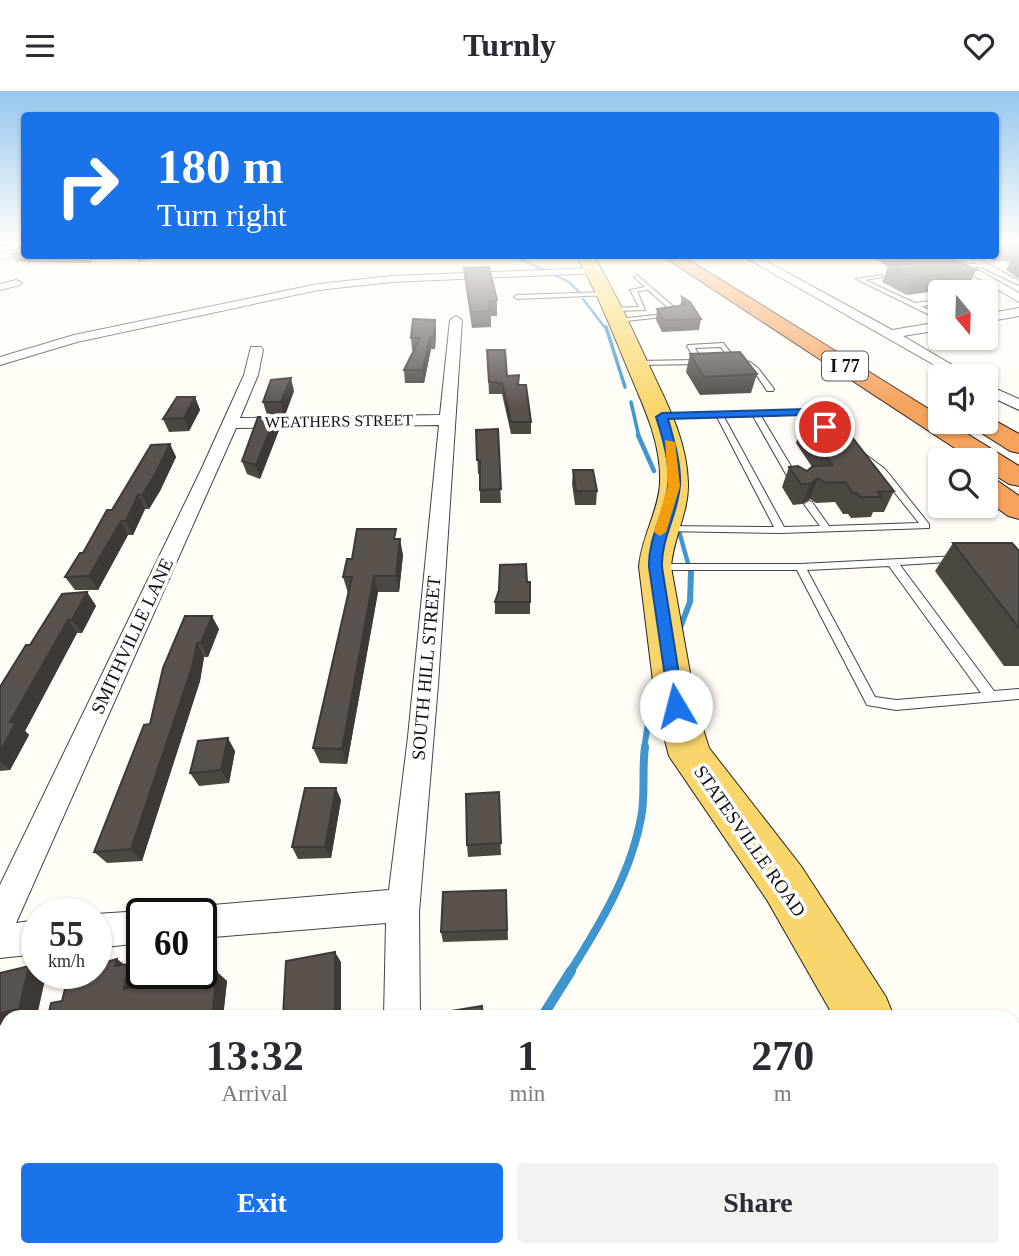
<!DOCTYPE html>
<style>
body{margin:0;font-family:"Times New Roman",serif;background:#f2f2f3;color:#2b2b33;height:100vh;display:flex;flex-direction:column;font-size:26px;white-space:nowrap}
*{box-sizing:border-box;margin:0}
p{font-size:23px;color:#7c7c81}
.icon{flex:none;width:38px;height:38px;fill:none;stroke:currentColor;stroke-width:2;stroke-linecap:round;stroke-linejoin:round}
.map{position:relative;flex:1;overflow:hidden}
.sheet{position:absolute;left:0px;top:919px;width:1020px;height:247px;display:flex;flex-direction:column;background:#fff;border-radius:21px 21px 0 0;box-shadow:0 2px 5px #0004}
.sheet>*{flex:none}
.banner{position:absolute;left:21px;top:21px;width:978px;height:147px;border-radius:7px;box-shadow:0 2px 5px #0004;background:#1a73e8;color:#fff;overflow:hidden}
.needle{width:46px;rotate:161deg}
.fabs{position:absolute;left:928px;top:189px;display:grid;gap:14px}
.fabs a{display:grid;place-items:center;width:70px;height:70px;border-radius:7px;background:#fff;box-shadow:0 2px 5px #0004;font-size:35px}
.speed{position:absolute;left:21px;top:807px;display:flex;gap:14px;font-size:35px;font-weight:700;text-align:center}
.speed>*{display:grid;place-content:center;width:91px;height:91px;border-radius:50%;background:#fff;box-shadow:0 2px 5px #0004;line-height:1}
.speed small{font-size:18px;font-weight:400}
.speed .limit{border:4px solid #111;border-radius:10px;background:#fff;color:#111}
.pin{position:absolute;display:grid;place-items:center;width:60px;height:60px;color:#fff;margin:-30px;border:4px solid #fff;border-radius:50%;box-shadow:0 2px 7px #0007}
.me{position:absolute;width:77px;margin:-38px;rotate:352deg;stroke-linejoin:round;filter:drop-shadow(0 0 5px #0008)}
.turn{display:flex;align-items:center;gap:24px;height:147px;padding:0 21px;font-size:32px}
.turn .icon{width:91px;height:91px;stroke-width:2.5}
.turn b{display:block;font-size:49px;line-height:60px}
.eta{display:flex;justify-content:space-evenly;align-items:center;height:119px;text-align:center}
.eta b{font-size:42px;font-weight:700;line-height:49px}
.cta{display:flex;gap:14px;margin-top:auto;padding:14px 21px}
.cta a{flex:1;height:80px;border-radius:7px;background:#1a73e8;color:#fff;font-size:28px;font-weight:700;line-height:80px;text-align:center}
.cta a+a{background:#f2f2f3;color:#2b2b33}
header{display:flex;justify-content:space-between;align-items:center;height:91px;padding:0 21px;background:#fff;font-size:32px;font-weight:700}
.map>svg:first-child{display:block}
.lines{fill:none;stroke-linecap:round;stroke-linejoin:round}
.stream-far5{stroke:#3f96cf;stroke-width:2.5}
.stream-far4{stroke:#3f96cf;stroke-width:3.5}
.stream-far3{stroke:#3f96cf;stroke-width:4.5}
.stream-far2{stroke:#3f96cf;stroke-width:6}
.stream-far1{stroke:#3f96cf;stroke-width:8}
.stream{stroke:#3f96cf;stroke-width:10}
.service-casing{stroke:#444;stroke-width:2}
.minor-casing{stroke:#444;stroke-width:2}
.primary-casing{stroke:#222;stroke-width:2}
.motorway-casing{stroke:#222;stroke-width:2}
.service{fill:#fff;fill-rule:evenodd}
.minor{fill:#fff;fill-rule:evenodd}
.primary{fill:#f9d66b;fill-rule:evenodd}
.motorway{fill:#f5a25d;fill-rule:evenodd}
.wall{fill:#4d4742}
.shaded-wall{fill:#3f3936}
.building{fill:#5a524d;stroke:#3f3936;stroke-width:2}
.route{fill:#1a73e8;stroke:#114b97;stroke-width:2}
.slow{fill:#f59e0b}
.labels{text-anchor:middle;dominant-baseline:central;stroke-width:7;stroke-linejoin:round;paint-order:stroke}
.far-street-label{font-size:16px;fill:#111;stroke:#fff}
.shield{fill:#fff;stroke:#585858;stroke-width:2}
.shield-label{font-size:18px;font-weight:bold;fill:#111}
.street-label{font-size:19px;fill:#111;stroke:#fff}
</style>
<header><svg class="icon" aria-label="menu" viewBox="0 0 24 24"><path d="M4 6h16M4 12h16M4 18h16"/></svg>Turnly<svg class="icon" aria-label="heart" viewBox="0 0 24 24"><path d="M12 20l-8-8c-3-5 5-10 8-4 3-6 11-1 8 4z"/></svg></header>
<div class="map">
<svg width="1019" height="1165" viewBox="0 0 1019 1165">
<rect width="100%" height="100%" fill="#fffdf5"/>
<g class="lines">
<path class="stream-far5" d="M512,164l57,27 11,11
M583,208l23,30"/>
<path class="stream-far4" d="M606,236l19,60
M631,311l8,35"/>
<path class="stream-far3" d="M638,344l16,36
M677,433l14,50"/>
<path class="stream-far2" d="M678,542l12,-31 1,-30
M644,658l10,-65"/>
<path class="stream-far1" d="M570,881c31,-49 63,-102 72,-160 3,-22 0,-43 3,-65"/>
<path class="stream" d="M542,926l29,-46"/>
<g class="service-casing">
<path id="service" d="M966,164c9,0 42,20 53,26v4l-38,-18h-22l2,-3h16z
M637,184l44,38v2l-64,7 -1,-1 3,-2 55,-6 -26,-23 -11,1 8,19 -33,1 2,-3 25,-1 -9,-17 15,-3 -11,-10z
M882,184v2l-17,3 50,23 25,-3v4l-19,2 19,9v5l-84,-41z
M607,201l2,3 -92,4 -3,-2 3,-2z
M723,252l13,16 14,3 8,6 16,21 -1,2h-6c-14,-22 -15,-26 -41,-29v-2l3,-1 -8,-12 -26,1 7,12 5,2 -4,2 -66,1 -4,-2 4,-2 58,-1 -8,-14 1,-1z
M806,319l30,20v4h-6l-26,-20 -43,2 40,67 -5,3 -5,-3 -38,-67 -29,1 60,110 36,-1 -16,-22 5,-3 3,1 17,24 90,-3 -40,-50 -21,-17 -1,-2 4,-3 24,18 44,55v4l-148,5 -120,-2 -2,-2 5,-3 110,1 -57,-110 -55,1h-3v-4z
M959,465l5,3 -1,2 -63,4 94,126 25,-2v10l-123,11 -29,-5 -70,-135h-141l-5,-3 5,-3h144zM889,475l92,127 -85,7 -21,-3 -68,-127z"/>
</g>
<g class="minor-casing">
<path id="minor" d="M24,156v6l-24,7v-6z
M741,164h14l137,75 48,-8v8l-37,6 68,40h-17z
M938,164h14l67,38v9z
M594,177l4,1v4l-206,9 -74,8 -241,52 -77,23v-8l74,-22 244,-51 74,-8z
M16,189l6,3 -2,2 -20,5v-6z
M1019,217v8l-34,6v-8z
M456,225l6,4 -24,365 -19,227 1,105h-36l2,-94 -185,15v-25h-13l13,-7 188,-16 19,-153 31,-312 -203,3 -220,495 21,-3v34l-37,4v-73l201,-415 43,-95 7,-28h10l2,3 -5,25 -18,43 200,-3 10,-95z
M985,293l34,15v11l-34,-16z
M142,820l7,2h-7v30l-46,5v-34z
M425,1158h44l1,7h-44z"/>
</g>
<g class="primary-casing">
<path id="primary" d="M576,164h17c21,34 37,70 54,106 18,39 40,77 41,122 1,29 -15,55 -17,84l25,139 13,42 92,118 85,131 8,20h-60l-67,-117 -98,-144 -13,-50 -17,-139c2,-29 19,-54 21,-83 2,-44 -19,-82 -35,-122 -15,-36 -29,-72 -49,-107z
M1013,1126l6,3v36h-43l-3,-7h40z"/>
</g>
<g class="motorway-casing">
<path id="motorway" d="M661,164h20l259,161v6h8l71,44v20l-10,-2 -24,-15v-9h-12z
M985,324l34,19v19l-9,-2 -38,-24 -4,-5h17z
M985,385l10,3 24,17v23l-11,-3 -23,-17z"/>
</g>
<use href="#service" class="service"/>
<use href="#minor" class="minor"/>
<use href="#primary" class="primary"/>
<use href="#motorway" class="motorway"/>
</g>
<path class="wall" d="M24,153v11h150l-36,7 -3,-6 -7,3 -36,1 -1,3 -75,-1 -4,-8z
M996,153h23v35l-13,-9 4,-8 -16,-1 -8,-6h10z
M871,164h73l32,15 -8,16 -61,9 -25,-13 6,-15z
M464,177l33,32v16h-6v11l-19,1 -7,-45z
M682,206l19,22 -2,11 -37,2 -6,-12 1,-11 23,-3z
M435,229l1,12 -1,17h-4l-7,34h-19l-1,-13 10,-20h-2l-1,-12z
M487,259l20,26 12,9 12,37v12h-20l-9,-40h-13z
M690,263l67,20 -6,19 -51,2 -14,-23z
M294,300l-9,24h-18l-4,-13z
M195,306l5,13 -11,21 -20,1 -6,-13z
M803,332l91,68 -10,21h-11l-2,5 -20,1 -3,-4h-5l-8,-12 -19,1 -6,-4 -8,5 -9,1 -11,-18 7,-20 18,4 5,-4 -16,-24z
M498,338l3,74h-21v-29h-2l-2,-44z
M279,339l-19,49 -13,-5 -5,-13z
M170,353l6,13 -16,34 -11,18h-4l-12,26h-5l-30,55h-23l-10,-13 18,-24 29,-43z
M573,379l24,21 -1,14h-21l-3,-21z
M397,448l6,16 -4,37h-21l-31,172 -27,-1 -7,-15 35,-155 -5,-16 9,-18z
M953,452l66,8v115h-15l-69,-95z
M527,491l3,20v12h-35v-12z
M87,501l9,14 -14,27h-5l-52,98 4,4 -19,35 -10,1v-84z
M185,525l34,13 -11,28h-4l-4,24 -58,180 -35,2 -13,-11 56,-128z
M235,660l-6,32 -30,3 -9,-13z
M499,701l2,63 -33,2 -1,-12z
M341,709l-10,58 -33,1 -6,-12z
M506,799l2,50 -65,2 -2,-10z
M217,881l10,9 -4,36h-175l14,-16z"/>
<path class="shaded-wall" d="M0,153h13l-13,4z
M127,164h47l-36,7 -3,-6 -7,3z
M976,179l-8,16 -61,9 7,-17z
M435,229l1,12 -1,17 -1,-12z
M430,246l1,12 -7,34 -1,-13z
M291,287l3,13 -9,24 -4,-13z
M195,306l5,13 -11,21 -5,-13z
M275,326l4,13 -19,49 -4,-14z
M170,353l6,13 -16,34 -11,18 -7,-14z
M818,387l-8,21 -8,5 8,-20z
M138,404l7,14 -12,26 -7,-14z
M121,430l7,14 -30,55 -9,-14z
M400,448l3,16 -4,37 -3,-16z
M374,485l4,16 -31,172 -5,-15z
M87,501l9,14 -14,27 -10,-13z
M212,525l7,13 -11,28 -7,-14z
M68,529l9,13 -52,98 4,4 -19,35 -10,-9v-9l10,-30z
M197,552l7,14 -4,24 -58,180 -11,-12z
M228,647l7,13 -6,32 -8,-13z
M336,697l5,12 -10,58 -6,-11z
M335,861l6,10v55h-6z
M117,868l11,8 1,-3 13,9 -5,24 -13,-8 -9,-23z
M29,875l8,5v2h4l5,2 -9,41 -30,1v6l-7,2v-12z
M217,881l10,9 -4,36h-11z
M377,1158h6v7h-6z"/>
<path class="building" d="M24,153v10h-12z
M996,153h23v3h-18z
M901,164h43l32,15 -62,8 -26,-12 25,-3z
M489,176l8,33 -8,1 1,10 -19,1 -7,-44z
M682,206l8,5 11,17 -37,1 -7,-11 28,-4z
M413,228l22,1 -1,17h-4l-7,33h-19l16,-32h-9z
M487,259h18l2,26 12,-1 -1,10h8l5,37h-20l-9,-39 -13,-1z
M740,261l17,22 -53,3 -14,-23z
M291,287l-10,24h-18l8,-22z
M177,306h18l-11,21 -21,1z
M258,326h17l-19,48 -14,-4z
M803,332h38l53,68 -16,1 3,5h-21l-3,-4h-4l-8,-11 -20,1 -7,-5 -8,6h-9l-12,-17 9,-1 9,5 6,-5 19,-1z
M498,338l3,60 -21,1v-30h-3l-1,-30z
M170,353l-17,34 -11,17h-4l-12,26h-5l-32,55 -24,1 15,-24h3l24,-43h5l39,-65z
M573,379h20l4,21h-21z
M357,438h39l-2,10h6l-4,37h-22l-32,173 -29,-1 39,-171h-9l4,-18h5z
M953,452h59l7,8v77z
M526,473l1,18h3v20h-35l4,-12 1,-25z
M87,501l-15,28h-4l-58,102h6l-16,30v-65l26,-42h4l32,-51z
M185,525h27l-11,27h-4l-5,24 -61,182 -37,3 50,-127 6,-1 13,-56z
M228,647l-7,32 -31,3 8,-32z
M305,697h31l-11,59h-33z
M499,701l2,51 -34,2 -1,-51z
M506,799l1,40 -66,2 2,-40z
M335,861v65h-52l3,-56z
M117,868l-2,7 14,-2 -5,25 93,-17 -5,45h-118l1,-4 -23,4h-24l3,-14 11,-2 7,-28h27v-8z
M29,875l-10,43 -19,4v-40z
M482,915l1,11h-49l-1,-3z
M348,1158h29v7h-29z"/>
<linearGradient id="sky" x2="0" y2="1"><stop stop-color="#95c6ee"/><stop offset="0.48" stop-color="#fffefa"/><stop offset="1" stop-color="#fffefa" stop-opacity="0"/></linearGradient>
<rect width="1019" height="316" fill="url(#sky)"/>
<path class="route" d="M806,318l23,15v5h-8l-17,-14 -136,4c6,21 13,45 12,66 -2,29 -19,53 -18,82l22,139 -2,5h-12l-21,-144c-1,-29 15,-52 19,-80 3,-22 -5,-49 -12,-70l6,-4z"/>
<path class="slow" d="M665,349l10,2 5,44 -14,46 -6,4 -6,-4 14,-46z"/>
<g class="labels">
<g class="far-street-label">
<text transform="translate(339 330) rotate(-1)">WEATHERS STREET</text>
</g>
<rect class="shield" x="822" y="260.5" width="46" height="29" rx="5"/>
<g class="shield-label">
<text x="845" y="275">I 77</text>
</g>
<g class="street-label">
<text transform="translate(132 545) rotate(-65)">SMITHVILLE LANE</text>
<text transform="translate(426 577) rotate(-85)">SOUTH HILL STREET</text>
<text transform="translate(750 750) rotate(55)">STATESVILLE ROAD</text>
</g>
</g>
</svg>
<div class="fabs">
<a><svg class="needle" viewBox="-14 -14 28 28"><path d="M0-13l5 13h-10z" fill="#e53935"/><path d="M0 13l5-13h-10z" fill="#7c7c81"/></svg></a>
<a><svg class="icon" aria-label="sound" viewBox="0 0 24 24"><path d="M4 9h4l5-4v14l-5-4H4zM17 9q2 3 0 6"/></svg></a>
<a><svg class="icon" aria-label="search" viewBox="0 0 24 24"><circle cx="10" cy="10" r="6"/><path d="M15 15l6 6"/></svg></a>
</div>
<div class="speed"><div>55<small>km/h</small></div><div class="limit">60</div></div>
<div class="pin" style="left:825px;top:336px;background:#d93025"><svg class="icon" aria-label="arrive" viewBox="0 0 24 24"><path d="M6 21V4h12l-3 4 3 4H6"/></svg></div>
<svg class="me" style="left:676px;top:615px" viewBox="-20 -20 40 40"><circle r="19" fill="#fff"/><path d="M0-13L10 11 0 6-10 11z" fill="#1a73e8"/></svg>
<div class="banner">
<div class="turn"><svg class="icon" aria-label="right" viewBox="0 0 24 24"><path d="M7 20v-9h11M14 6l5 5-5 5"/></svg><div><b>180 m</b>Turn right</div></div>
</div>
<section class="sheet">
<div class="eta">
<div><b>13:32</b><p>Arrival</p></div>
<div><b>1</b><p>min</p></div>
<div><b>270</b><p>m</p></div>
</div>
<div class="cta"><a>Exit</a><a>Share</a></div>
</section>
</div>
